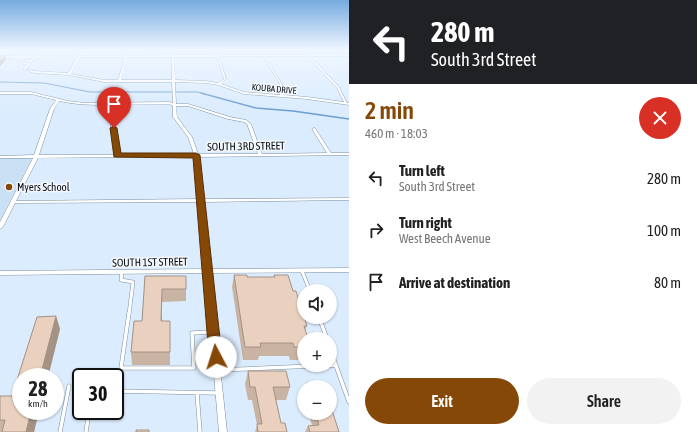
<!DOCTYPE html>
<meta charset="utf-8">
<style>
body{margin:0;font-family:"Asap Condensed",sans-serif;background:#f2f2f2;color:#222;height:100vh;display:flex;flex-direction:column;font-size:15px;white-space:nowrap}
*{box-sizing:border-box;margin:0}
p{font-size:13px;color:#767676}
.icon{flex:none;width:22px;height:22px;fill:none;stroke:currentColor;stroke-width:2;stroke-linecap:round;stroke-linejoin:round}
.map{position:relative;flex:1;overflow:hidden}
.side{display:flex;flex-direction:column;background:#fff;width:348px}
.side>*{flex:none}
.top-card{background:#202124;color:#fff;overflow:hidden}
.tools{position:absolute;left:297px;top:284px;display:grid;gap:8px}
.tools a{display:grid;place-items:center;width:40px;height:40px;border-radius:50%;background:#fff;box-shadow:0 1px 3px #0004;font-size:20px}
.speed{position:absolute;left:12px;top:368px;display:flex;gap:8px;font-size:20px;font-weight:700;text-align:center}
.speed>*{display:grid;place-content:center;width:52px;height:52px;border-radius:50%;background:#fff;box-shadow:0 1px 3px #0004;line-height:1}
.speed small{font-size:10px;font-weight:400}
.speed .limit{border:2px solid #111;border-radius:6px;background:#fff;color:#111}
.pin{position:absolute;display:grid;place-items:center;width:34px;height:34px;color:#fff;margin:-41px -17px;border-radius:50% 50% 50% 0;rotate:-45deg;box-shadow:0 0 4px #0007}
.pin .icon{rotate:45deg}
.me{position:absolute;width:44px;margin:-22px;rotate:355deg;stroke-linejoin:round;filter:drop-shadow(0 0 3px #0008)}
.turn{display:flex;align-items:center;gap:14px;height:84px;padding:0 16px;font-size:18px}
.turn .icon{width:52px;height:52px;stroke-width:2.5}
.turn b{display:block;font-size:28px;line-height:34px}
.round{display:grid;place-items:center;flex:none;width:42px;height:42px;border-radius:21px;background:#f2f2f2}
.head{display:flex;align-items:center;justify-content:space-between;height:68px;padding:0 16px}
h1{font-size:24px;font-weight:600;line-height:30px;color:#864807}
.primary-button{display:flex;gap:8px;margin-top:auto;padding:8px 16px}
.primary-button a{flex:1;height:46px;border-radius:24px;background:#864807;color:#fff;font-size:16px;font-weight:600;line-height:46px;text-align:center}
.primary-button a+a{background:#f2f2f2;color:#222}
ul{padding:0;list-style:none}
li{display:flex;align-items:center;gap:12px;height:52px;padding:0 16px}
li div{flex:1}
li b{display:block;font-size:15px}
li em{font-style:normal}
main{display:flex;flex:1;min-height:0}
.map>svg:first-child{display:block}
.built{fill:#cae0f5}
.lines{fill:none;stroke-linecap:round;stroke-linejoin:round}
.stream-far1{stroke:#6a9ed1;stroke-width:1}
.stream{stroke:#6a9ed1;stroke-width:1.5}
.lane-far2-casing{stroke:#7b8ea2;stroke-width:2}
.lane-far1-casing{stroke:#7b8ea2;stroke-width:4}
.lane-casing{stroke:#7b8ea2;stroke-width:4.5}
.street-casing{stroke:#7b8ea2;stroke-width:1}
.lane-far2{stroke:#fff;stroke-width:1.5}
.lane-far1{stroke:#fff;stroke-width:3}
.lane{stroke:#fff;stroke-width:3.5}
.street{fill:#fff;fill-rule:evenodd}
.wall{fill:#c9b3a3}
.shaded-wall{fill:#a49285}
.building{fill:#ead0be;stroke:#a49285}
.route{fill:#864807;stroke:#572f05}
.poi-dot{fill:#864807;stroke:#f4f8fc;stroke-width:1.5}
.labels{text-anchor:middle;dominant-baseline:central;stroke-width:3;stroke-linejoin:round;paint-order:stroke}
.far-street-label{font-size:9px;fill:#060c13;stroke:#f4f8fc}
.street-label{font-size:11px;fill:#060c13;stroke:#f4f8fc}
.poi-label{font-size:11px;fill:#060c13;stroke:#f4f8fc;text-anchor:start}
</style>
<main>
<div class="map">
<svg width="349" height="432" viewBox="0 0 349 432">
<rect width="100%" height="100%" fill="#dbecfe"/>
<path class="built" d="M0,158h26l5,2 -31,60z"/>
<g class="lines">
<path class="stream-far1" d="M0,82l44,1 46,9h107l8,2"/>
<path class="stream" d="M201,93l55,15 37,3 56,8"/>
<g class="lane-far2-casing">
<path id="lane-far2" d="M10,57l6,-6
M13,57l-1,2h12l-2,4 7,1
M19,57l3,-2h12l-2,2"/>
</g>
<g class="lane-far1-casing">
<path id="lane-far1" d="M302,271l8,20
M122,272l-1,8 12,2 -4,32"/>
</g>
<g class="lane-casing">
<path id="lane" d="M129,313l-8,55h73l-2,-35 20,-1
M319,317l8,22
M330,349l19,53
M218,370l118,-5
M115,391l103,2
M197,393l3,39
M60,432l9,-46
M86,432l3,-21"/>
</g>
<g class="street-casing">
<path id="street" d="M82,50h2l-3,6h42l2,-6h2l-1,6 42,-1v-5h2v5h44l-1,-5h2l2,5h89l-4,-5h2l4,4h41v2h-39l29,31 8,16h2v2l-42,-6 -63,-5 -26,-9 -12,-2 -31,-1 1,22h12l42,13 16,3 5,4 11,30 65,-1 -15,-24 2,-1h1l16,25h18v2l-151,2 5,42 146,-1v2l-146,2 7,67 139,-1v4l-139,1 17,159h-8l-14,-159 -205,2v-4l204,-2 -6,-67 -183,1 -12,24 -3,2v-7l33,-64h-33v-2l34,-1 16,-46 6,-9 -25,-6h-31v-2h31l37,9 17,2 84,-1 4,1 -1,-21h-68l-35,-7 -35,-2 -11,-4 9,-11h-32v-2h78zM219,56h44l18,30 -1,9 -36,-3 -23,-8 5,-5zM265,56h42l30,32 7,14 -37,-5 -23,-2 -1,-9zM77,57l-9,16 -34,-2 -8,-2 9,-11zM80,57h43l2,1 -7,22h-14l-33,-6zM127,57h45v23h-51zM174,57h43l7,22 -6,4 -12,-2 -31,-1zM59,101c18,4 35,4 53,4l-3,11 5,25 1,14h-76l15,-46zM169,104l4,2v11l15,20 6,17 -75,1 -1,-14 -5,-25 2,-11zM176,106h12l40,13 16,3 3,2 11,30h-60l-6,-17 -15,-20zM117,157h77l4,42 -182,2 22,-43z"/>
</g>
<use href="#lane-far2" class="lane-far2"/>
<use href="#lane-far1" class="lane-far1"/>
<use href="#lane" class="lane"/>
<use href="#street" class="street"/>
</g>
<path class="wall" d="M234,275l13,2h27v-2l19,16 14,35 -2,4 -1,9v21h-14l-1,-4h-30l-1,4h-15l-11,-73z
M145,276l41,13v12l-24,1v19h8v44h-38l-1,-13 11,-31z
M56,316l4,13 -12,48h-27v34h18l-5,21h-34v-36h12l25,-79z
M248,371l42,16 -4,13h-10l5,23 6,9h-32l2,-7 -5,-25h-4l-3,-16z
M304,388v10l-2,-5z
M308,413h22l9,19h-34l3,-6 4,-1z"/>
<path class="shaded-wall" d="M5,56l1,4 -6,6v-5z
M162,289v13l-1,32v-13z
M56,316l4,13 -12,48h-8z
M31,411h8l-5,21h-8z"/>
<path class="building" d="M0,55l5,1 -5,5z
M234,275h13v2h28l-1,-2h14l5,16h3l11,35h-3l4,13h-4v8h-10l-1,-4h-33l1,4h-16z
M145,276h41v13h-24l-1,32h9v31h-39l3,-31h8z
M56,316l-16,61h-19v34h10l-5,21h-24l3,-12h-5v-24h12l25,-79z
M248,371h38l4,16h-17l8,36h4l2,9h-29l-1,-8h5l-7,-37h-5z
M306,383h17l1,4h-17z
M330,404l9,28h-29l-2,-6 11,-1 -4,-12h15z
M136,430h13v2h-13z"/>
<linearGradient id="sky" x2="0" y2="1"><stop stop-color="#75abdf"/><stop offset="0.45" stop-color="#eff6ff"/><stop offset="1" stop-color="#eff6ff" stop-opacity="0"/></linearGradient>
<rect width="349" height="111" fill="url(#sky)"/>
<path class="route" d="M114,126l3,2 4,25h75l4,2 22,202 -1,4 -5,2 -5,-2 -2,-4 -16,-199 -79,-1 -4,-29z"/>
<circle class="poi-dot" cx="9" cy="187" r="4"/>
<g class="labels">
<g class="far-street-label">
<text transform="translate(274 89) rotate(5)">KOUBA DRIVE</text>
</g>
<g class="street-label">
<text transform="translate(246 146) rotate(-1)">SOUTH 3RD STREET</text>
<text transform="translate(150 262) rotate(-1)">SOUTH 1ST STREET</text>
</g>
<g class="poi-label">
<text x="17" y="187">Myers School</text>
</g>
</g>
</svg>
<div class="tools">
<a><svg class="icon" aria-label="sound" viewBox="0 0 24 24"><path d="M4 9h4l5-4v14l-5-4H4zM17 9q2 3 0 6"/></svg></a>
<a>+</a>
<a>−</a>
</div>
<div class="speed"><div>28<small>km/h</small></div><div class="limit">30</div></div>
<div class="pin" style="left:114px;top:128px;background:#d93025"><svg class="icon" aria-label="arrive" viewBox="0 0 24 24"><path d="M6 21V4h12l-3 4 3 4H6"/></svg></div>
<svg class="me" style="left:216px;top:357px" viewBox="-20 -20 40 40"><circle r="19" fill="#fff"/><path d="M0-13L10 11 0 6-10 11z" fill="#864807"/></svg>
</div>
<section class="side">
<div class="top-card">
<div class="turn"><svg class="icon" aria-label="left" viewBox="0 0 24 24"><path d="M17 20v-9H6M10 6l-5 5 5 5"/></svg><div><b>280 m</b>South 3rd Street</div></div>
</div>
<div class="head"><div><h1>2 min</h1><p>460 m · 18:03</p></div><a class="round" style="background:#d93025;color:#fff"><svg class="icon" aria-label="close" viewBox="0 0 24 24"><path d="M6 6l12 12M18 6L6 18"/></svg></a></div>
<ul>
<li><svg class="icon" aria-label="left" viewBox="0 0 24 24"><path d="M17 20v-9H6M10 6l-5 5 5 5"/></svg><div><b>Turn left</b><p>South 3rd Street</p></div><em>280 m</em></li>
<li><svg class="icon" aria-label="right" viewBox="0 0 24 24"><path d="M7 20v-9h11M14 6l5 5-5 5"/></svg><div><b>Turn right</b><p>West Beech Avenue</p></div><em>100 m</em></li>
<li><svg class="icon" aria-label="arrive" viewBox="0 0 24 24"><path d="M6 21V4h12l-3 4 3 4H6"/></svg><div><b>Arrive at destination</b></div><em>80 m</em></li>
</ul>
<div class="primary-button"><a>Exit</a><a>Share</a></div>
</section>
</main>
